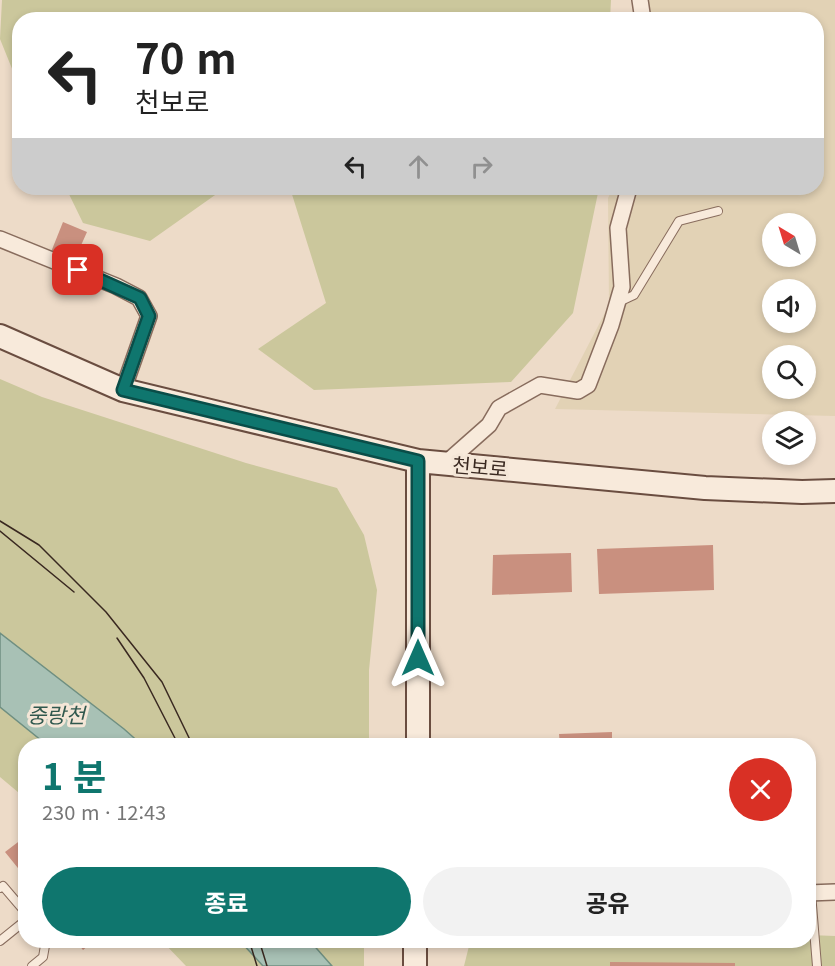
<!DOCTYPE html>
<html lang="ko">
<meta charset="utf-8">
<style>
body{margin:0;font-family:Georgia,"Noto Sans KR",serif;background:#f2f2f2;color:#222;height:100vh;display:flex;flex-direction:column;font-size:22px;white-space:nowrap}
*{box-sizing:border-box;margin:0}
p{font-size:20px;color:#767676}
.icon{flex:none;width:33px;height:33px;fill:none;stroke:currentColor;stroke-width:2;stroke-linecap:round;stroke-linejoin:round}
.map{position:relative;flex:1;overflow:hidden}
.panel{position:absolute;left:18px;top:738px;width:798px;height:210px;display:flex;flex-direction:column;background:#fff;border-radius:24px;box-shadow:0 3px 9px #0003}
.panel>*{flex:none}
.banner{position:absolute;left:12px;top:12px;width:812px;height:183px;border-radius:24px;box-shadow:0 3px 9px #0003;background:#fff;color:#222;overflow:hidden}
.needle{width:39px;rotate:322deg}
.tools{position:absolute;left:762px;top:213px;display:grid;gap:12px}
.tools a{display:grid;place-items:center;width:54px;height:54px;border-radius:50%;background:#fff;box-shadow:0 3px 9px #0003;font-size:30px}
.pin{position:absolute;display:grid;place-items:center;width:51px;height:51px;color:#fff;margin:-26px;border-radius:12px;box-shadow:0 3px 9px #0006}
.me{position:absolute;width:66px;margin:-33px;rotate:0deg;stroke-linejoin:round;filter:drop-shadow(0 0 4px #0008)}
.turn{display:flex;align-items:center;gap:21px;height:126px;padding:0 24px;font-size:27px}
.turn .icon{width:78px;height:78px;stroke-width:2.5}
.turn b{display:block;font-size:42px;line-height:51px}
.lanes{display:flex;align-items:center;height:57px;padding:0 24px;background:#0003;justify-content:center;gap:30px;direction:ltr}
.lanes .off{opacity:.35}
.round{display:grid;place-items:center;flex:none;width:63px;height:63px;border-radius:32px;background:#f2f2f2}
.overview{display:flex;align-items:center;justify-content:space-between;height:102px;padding:0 24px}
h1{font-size:36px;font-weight:700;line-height:45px;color:#0f766e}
.primary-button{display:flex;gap:12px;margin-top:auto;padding:12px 24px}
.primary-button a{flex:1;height:69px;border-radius:36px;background:#0f766e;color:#fff;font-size:24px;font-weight:700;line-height:69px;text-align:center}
.primary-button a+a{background:#f2f2f2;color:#222}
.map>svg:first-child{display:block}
.farmland{fill:#e2d2b5;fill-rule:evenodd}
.green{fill:#cbc79c}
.water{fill:#a8c1b5;stroke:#6f8f81;stroke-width:1.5}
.building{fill:#c9907f}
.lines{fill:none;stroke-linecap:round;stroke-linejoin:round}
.service-casing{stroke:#886c5d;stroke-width:10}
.minor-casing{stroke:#886c5d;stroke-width:18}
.secondary-casing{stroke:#6a4d40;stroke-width:26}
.service{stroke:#f8eadb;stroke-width:8}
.minor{stroke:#f8eadb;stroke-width:15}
.secondary{stroke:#f8eadb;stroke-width:22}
.tram{stroke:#392820;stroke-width:1.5}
.route-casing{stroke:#0a4d48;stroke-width:15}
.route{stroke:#0f766e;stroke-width:10}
.labels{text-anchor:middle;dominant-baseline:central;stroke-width:6;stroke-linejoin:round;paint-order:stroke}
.street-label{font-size:20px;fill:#392820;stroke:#f4e6d7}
.water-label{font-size:21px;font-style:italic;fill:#30584e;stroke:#f4e6d7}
</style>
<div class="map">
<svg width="835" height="966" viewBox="0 0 835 966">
<rect width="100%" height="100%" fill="#eddbc8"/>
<path class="farmland" d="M638,0h197v416l-280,-7 54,-104 -1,-107 5,-10h203v-168l-176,-1zM772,224h34v32h-34zM772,290h34v32h-34zM772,356h34v32h-34z"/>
<path class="green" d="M2,0h609l-1,20h-590l-1,66 -19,-47z
M66,188h159l-75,53 -67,-18z
M290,188h309l-26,125 -62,69 -197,8 -56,-41 68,-46z
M0,379l42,18 204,66 91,25 27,47 13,55 -8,80v75l-343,1 -1,52 -25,-21z
M809,935l26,1v30h-371l5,-20 8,-5 331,-1z
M162,941h202v25h-178z"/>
<path class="water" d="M0,633l124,96 18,16h-95l-47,-38z
M240,941h70l22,25h-69z"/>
<path class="building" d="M63,222l24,10 -13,29 -23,-9z
M713,545l1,45 -115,4 -2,-45z
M571,553l1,39 -80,3 1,-40z
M612,732v14h-52l-1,-12z
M26,836v42l-21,-26z
M75,940h20l-12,10z
M610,962l125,1v3h-125z"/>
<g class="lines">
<g class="service-casing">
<path id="service" d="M619,302l15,-7 45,-74 39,-10
M0,888l3,-2 23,27
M811,893l6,73
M0,941l26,-21
M32,966l11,-9 3,-17"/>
</g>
<g class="minor-casing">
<path id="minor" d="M640,0l3,20
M0,239l116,47 23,12 10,18 -26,74
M446,463l43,-38 10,-17 41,-23 38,6 10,-6 23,-60 11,-38 -4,-59 11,-40
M808,893l27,-1"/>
</g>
<g class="secondary-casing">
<path id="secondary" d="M0,336l123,54 295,71 287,27 97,4 33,-1
M418,746v-285
M415,966v-26"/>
</g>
<use href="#service" class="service"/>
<use href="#minor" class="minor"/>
<use href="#secondary" class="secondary"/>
<path class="tram" d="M0,521l39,24 67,67 56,70 31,64
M0,531l74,61
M117,638l27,40 35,68
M249,940l8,26
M259,940l8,26"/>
</g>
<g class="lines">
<g class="route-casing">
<path id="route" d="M78,270l62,28 9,18 -26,74 295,71v197"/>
</g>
<use href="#route" class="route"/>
</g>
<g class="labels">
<g class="street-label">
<text transform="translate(480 466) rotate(5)">천보로</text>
</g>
<g class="water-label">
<text x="56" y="714">중랑천</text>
</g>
</g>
</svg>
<div class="tools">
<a><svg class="needle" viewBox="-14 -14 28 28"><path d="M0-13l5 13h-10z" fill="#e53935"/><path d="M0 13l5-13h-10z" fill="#767676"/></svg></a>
<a><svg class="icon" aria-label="sound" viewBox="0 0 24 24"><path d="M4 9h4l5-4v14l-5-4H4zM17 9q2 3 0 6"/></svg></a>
<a><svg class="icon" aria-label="search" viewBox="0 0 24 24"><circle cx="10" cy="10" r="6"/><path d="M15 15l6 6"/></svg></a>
<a><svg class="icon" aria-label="layers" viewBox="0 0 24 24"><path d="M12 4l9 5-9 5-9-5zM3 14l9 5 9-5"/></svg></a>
</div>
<div class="pin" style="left:78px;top:270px;background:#d93025"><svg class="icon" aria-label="arrive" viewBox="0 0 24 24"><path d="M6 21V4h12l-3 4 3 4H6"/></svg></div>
<svg class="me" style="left:418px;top:658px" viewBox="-20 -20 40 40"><path d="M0-17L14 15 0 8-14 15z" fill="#0f766e" stroke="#fff" stroke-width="4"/></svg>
<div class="banner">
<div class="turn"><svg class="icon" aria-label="left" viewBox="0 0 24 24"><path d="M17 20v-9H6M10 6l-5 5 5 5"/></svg><div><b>70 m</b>천보로</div></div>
<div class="lanes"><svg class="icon" aria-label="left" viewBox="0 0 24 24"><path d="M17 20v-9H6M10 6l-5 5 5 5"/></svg><svg class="icon off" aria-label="ahead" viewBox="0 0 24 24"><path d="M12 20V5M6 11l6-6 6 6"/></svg><svg class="icon off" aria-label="right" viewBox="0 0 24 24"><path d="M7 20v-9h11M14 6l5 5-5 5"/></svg></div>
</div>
<section class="panel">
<div class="overview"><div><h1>1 분</h1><p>230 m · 12:43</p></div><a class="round" style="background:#d93025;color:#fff"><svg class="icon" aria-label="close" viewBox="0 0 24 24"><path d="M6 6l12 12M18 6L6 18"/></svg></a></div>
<div class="primary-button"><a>종료</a><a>공유</a></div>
</section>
</div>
